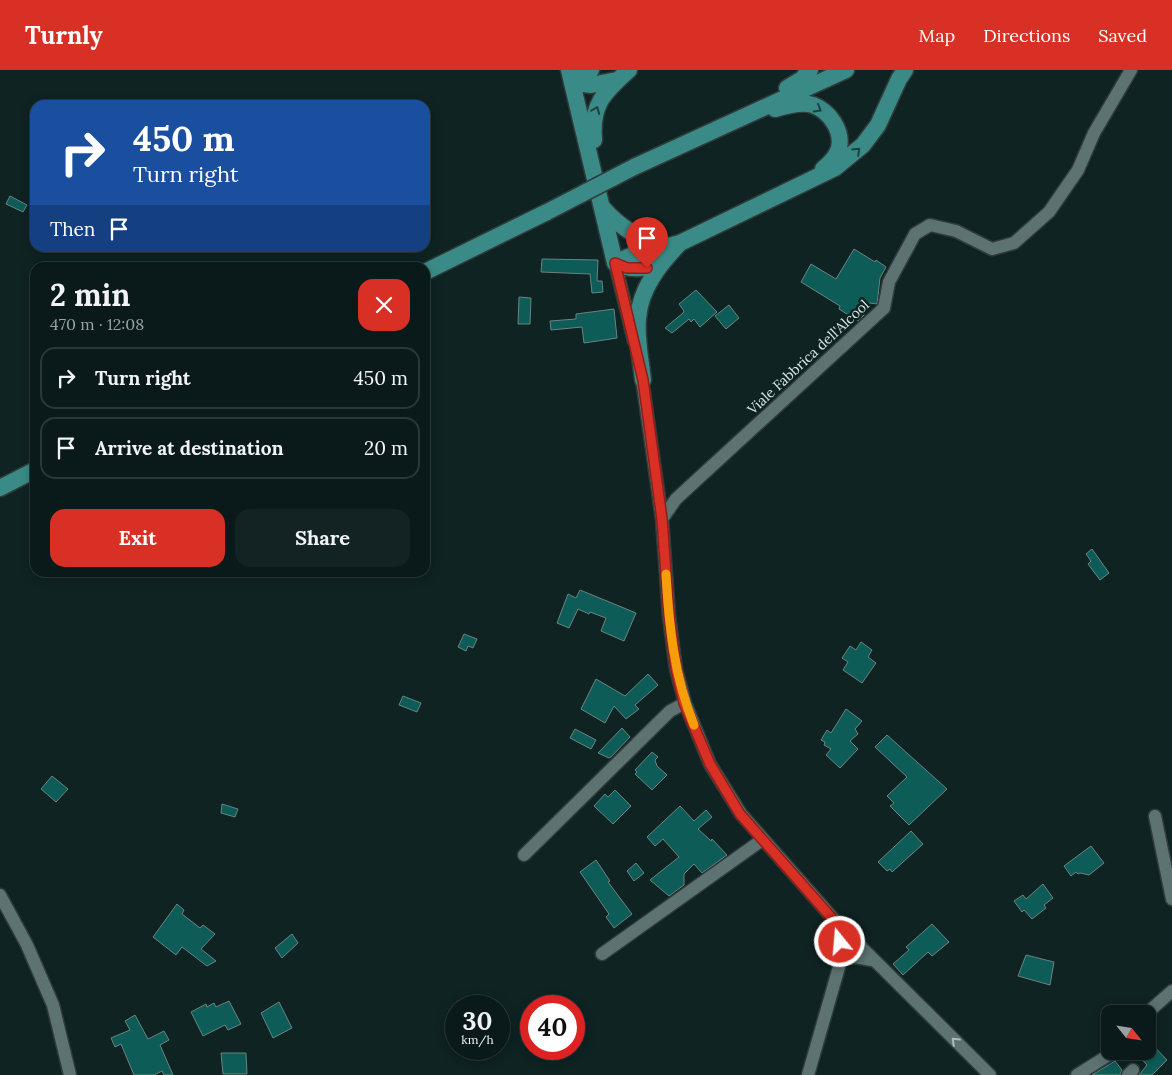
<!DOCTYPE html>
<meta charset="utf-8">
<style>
body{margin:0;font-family:Lora,serif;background:#132323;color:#f1f3f6;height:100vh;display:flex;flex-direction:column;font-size:19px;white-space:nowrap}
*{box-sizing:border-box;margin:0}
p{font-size:16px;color:#99a1a2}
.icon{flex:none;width:28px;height:28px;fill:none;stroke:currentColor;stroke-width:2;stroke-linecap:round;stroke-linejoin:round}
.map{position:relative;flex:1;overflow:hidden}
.details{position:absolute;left:30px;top:192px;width:400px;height:315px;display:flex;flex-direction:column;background:#0a1a1a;border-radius:15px;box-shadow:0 2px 12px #0003,0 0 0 1px #2a3839}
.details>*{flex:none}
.guide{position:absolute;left:30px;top:30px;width:400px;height:152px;border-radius:15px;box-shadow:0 2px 12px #0003,0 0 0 1px #2a3839;background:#1a4fa0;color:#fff;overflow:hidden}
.needle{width:32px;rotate:120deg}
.fabs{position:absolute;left:1101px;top:935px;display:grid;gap:10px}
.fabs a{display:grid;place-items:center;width:55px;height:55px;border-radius:10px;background:#0a1a1a;box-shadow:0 2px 12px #0003,0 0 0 1px #2a3839;font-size:25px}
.speed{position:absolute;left:445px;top:925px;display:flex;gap:10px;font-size:25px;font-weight:700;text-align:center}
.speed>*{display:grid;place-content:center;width:65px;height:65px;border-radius:50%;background:#0a1a1a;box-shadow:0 2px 12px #0003,0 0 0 1px #2a3839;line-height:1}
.speed small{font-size:12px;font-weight:400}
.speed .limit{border:8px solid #d22;background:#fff;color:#111}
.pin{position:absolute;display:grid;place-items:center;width:42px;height:42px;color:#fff;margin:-51px -21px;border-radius:50% 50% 50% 0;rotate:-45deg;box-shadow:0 0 5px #0007}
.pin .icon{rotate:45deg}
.me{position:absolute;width:55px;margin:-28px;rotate:343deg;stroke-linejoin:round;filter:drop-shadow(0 0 4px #0008)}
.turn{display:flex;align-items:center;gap:18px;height:105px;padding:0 20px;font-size:22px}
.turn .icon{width:65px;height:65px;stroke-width:2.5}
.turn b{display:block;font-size:35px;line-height:42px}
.then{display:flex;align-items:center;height:48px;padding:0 20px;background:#0003;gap:10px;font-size:19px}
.round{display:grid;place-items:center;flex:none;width:52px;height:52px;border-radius:15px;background:#132323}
.headline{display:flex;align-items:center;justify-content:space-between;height:85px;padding:0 20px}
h1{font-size:30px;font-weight:700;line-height:38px}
.action{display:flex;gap:10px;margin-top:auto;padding:10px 20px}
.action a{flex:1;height:58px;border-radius:15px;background:#d93025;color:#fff;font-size:20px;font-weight:700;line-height:58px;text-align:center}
.action a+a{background:#132323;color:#f1f3f6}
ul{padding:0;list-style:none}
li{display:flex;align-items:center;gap:15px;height:62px;margin:0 10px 8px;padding:0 10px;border:2px solid #2a3839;border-radius:15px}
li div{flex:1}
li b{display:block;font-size:19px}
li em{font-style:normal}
header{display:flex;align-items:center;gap:30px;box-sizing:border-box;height:70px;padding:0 25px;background:#d93025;color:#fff}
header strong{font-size:24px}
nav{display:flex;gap:28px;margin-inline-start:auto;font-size:18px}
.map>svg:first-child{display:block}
.building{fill:#0d5c58;stroke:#6b8381}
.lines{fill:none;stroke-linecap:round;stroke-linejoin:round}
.minor-casing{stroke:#303c3b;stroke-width:15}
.major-casing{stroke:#303c3b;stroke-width:19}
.minor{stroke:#5c7371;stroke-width:12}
.major{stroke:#3a8b87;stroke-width:16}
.major-bridge-casing{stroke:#303c3b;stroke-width:19;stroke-linecap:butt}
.major-bridge{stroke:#3a8b87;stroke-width:16}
.oneway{stroke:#1b4240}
.oneway2{stroke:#adbdbc}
.route-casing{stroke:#8d1f18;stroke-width:12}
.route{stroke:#d93025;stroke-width:9}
.slow{stroke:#f59e0b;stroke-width:9}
.labels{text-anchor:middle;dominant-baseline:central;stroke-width:5;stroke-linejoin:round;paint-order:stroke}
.street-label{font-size:14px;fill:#d8e5e4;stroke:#0e2322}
</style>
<header>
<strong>Turnly</strong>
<nav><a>Map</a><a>Directions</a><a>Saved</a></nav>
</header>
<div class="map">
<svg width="1172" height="1005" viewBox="0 0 1172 1005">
<rect width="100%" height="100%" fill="#0e2322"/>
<path class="building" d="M10,126l17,9 -4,7 -17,-8z
M854,179l21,13 1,-2 10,7 -6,11 -3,26 -7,-1 -6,12 -6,6 -19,-12 1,-3 -39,-24 10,-18 25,15z
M542,189l56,1 -1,21h5l1,11 -11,1 -2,-19 -49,-2z
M696,220l21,22 -17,15 -6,-8 -3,3 -2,-3 -17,14 -7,-5 18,-15 1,-2 -5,-7z
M519,227l12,1 -1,26h-12z
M729,235l10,13 -13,11 -11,-13z
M614,239l3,29 -33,5 -2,-16 -31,3 -1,-9 26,-2v-5z
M1092,479l17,24 -9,7 -12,-16 3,-3 -5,-7z
M580,520l56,23 -12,28 -23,-10 5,-13 -16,-6 -1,2 -11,-5 -9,19 -12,-5 11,-29 8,4z
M464,564l13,5 -4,9 -5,-2 -2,5 -8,-4z
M861,572l11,8 -4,7 8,6 -14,20 -19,-13 5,-8 -6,-4 8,-12 6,4z
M648,604l10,11 -23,20 4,4 -13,10 -12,-13 -9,17 -24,-14 15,-30 29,17z
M403,626l18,7 -4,9 -18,-7z
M846,639l16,12 -7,8 3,5 -8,7 8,8 -18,19 -14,-13 5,-6 -7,-4 1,-3 -4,-2 6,-10 4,3z
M622,658l8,9 -19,20 -2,1 -11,-5z
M575,659l21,11 -5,9 -21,-11z
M887,665l60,54 -38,36 -19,-19 4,-3 -7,-7 20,-19 -32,-30z
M652,682l6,5 -3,3 2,6 10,9 -15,15 -17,-16 2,-2 -2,-2z
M52,706l16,13 -12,13 -15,-13z
M615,720l16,16 -18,18 -19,-18 11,-12 3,3z
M222,734l16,5 -3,8 -14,-4z
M680,736l14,15 12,-11 6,7 -14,12 13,12 1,-2 15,16 -25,18 -8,-9 -10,10v11l-15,11 -19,-16 29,-23 -16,-18 -8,7 -8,-9z
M911,761l12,13 -31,28 -2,-3 -3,2 -9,-9z
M1091,776l13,17 -15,12 -9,-2 -2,1 -2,-2 -5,4 -7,-10z
M596,790l14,21 -2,1 24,32 -18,14 -8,-11 3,-3 -29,-42z
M636,793l8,10 -10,8 -7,-10z
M1043,814l10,14 -9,7 2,3 -14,11 -8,-9 -2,2 -8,-11 9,-6 3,4z
M177,834l7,6 -2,4 18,14 3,-3 12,9 -14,15 15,12 -9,5 -25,-19 -6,8 -23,-18z
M932,854l17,18 -17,14 -4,-4 -25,23 -10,-11 16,-14 -3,-3z
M292,864l6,9 -16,15 -7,-10z
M1026,885l28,7 -4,23 -32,-9z
M229,931l12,23 -13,6 -3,-5 -22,11 -12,-24 15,-8 1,3 7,-4 2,4z
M279,932l13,26 -19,10 -12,-25z
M135,945l13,24 16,-8 5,9 -9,5 13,30h-9l-2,-4 -8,4h-20l-13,-31 -6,3 -4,-9 19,-8 -5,-9z
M1148,970l19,20 -15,15h-13l8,-10 -13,-14h14z
M221,983h25l1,21h-24z
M1115,991l7,9 -2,5h-28z"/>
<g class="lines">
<g class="minor-casing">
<path id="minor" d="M615,193l19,78
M641,302l21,147 7,97 7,53 9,34 25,61 31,50 96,109 153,152
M662,449l14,-20 208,-191 5,-26 26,-48 15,-9 26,6 36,18 22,-6 35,-31 29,-42 16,-37 37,-63
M1155,746l17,83
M524,785l146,-144 15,-8
M0,825l27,50 26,60 17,70
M602,884l160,-114
M841,890l14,-3 17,3
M1146,944l26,-23
M808,1005l33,-115 -4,-37
M1077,1005l38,-24
M1128,1005l5,-5"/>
</g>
<g class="major-casing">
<path id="major" d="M569,0l46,193
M572,12l19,3 26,-5
M572,12l19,-12
M787,18l15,-9 8,-9
M775,39c10,-3 26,-8 38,-4 16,6 30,25 26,43 -2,8 -10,16 -16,21
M594,70c-3,-35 9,-47 35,-70
M634,97l212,-97
M603,138c16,19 35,29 57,40
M615,193l15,-7 50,-13 155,-75 28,-23 15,-20 21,-46 6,-9
M615,193c17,8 28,6 45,0
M425,202l122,-60
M643,310c-2,-19 -7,-42 -5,-61 2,-31 22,-55 42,-76
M0,418l35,-18"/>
</g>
<use href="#minor" class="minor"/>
<use href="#major" class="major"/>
<g class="major-bridge-casing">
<path id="major-bridge" d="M547,142l87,-45"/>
</g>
<use href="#major-bridge" class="major-bridge"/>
</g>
<defs><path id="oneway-chevron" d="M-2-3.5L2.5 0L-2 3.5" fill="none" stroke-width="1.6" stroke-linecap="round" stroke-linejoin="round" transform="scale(1.25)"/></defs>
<g class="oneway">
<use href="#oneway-chevron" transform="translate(818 39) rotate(30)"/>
<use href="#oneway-chevron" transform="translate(596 40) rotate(-69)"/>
<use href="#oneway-chevron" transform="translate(857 81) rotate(-43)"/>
</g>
<use class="oneway2" href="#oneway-chevron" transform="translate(955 971) rotate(-136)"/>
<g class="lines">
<g class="route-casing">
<path id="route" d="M647,198h-20l-12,-5 28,117 19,139 7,97 7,53 8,34 26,61 30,50 97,110 3,18"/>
</g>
<use href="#route" class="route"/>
<path class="slow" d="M666,504c3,52 8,102 28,151"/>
</g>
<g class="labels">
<g class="street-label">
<text transform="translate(808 287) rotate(-43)">Viale Fabbrica dell'Alcool</text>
</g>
</g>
</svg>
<div class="fabs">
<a><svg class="needle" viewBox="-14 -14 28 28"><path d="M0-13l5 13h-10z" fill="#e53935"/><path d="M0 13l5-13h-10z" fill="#99a1a2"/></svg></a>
</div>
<div class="speed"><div>30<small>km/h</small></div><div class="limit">40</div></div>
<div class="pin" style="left:647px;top:198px;background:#d93025"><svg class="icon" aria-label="arrive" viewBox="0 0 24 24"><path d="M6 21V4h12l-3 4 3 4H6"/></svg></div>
<svg class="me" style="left:840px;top:872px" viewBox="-20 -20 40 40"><circle r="17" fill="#d93025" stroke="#fff" stroke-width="3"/><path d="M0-11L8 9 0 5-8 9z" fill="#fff"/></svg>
<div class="guide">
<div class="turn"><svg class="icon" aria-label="right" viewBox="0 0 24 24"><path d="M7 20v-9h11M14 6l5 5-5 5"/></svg><div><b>450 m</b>Turn right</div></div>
<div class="then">Then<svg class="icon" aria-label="arrive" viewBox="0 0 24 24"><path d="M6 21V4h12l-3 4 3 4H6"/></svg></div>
</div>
<section class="details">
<div class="headline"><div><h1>2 min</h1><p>470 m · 12:08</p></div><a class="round" style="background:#d93025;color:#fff"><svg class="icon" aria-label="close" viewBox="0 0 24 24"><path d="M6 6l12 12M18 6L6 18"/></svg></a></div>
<ul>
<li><svg class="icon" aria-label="right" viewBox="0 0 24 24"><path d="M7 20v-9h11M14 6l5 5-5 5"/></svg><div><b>Turn right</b></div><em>450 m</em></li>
<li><svg class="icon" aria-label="arrive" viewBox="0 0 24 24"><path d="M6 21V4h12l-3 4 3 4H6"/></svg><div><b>Arrive at destination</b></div><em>20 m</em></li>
</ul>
<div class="action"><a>Exit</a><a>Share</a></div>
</section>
</div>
